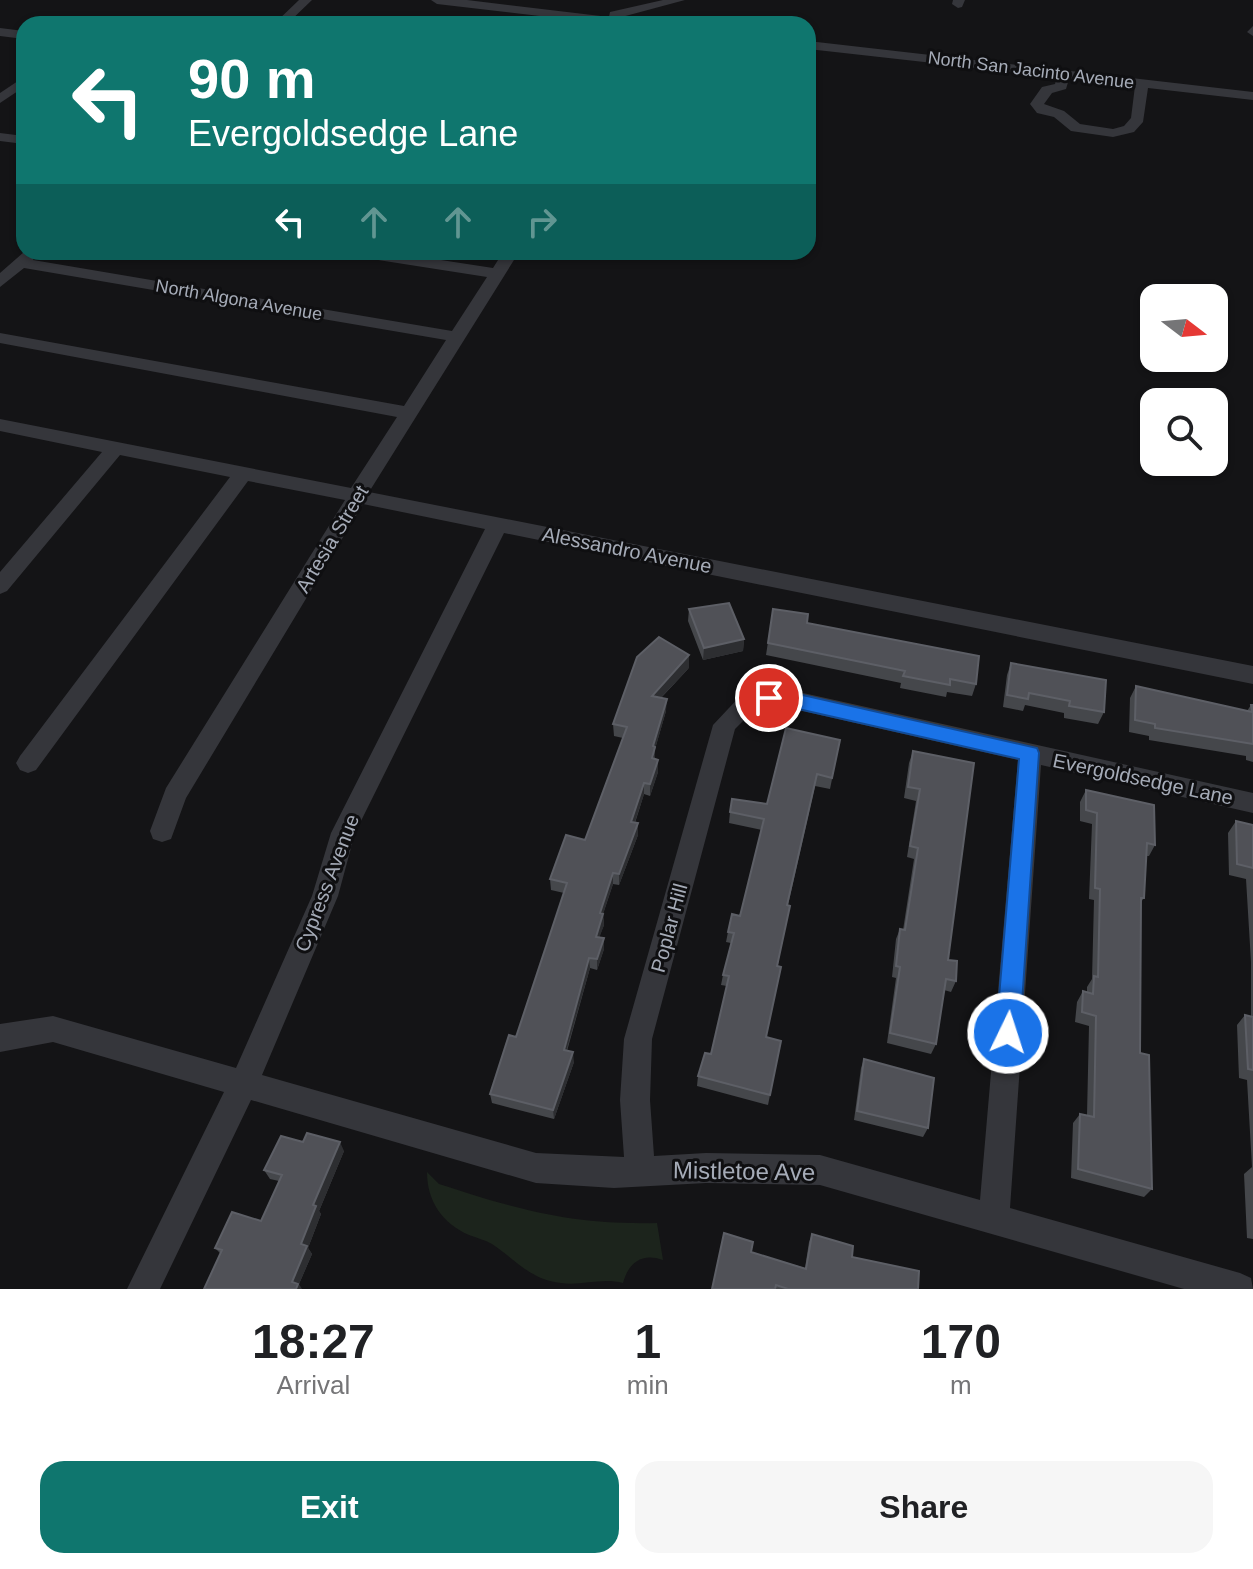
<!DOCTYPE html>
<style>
body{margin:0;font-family:Helvetica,sans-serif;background:#f6f6f6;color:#202124;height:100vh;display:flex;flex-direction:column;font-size:30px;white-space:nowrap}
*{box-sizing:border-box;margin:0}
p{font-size:26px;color:#757577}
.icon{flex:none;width:44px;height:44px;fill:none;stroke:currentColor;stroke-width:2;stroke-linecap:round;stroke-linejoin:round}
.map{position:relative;height:1289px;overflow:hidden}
.sheet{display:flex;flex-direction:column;background:#fff;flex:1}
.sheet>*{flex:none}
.hud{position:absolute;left:16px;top:16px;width:800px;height:244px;border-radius:24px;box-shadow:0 2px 6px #0004;background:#0f766e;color:#fff;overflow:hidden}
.needle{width:52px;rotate:106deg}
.controls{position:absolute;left:1140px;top:284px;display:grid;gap:16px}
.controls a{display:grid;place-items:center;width:88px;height:88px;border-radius:16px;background:#fff;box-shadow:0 2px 6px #0004;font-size:40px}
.pin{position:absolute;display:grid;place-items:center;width:68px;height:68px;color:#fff;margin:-34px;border:4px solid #fff;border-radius:50%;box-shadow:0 2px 8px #0007}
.me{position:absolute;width:88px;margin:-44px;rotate:4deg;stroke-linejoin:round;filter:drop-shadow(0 0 6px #0008)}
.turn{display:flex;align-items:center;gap:28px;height:168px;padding:0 40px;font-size:36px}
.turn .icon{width:104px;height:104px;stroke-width:2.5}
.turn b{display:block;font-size:56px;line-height:68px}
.lanes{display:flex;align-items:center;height:76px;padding:0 40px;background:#0003;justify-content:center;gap:40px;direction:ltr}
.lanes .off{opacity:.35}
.eta{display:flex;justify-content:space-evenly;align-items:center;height:136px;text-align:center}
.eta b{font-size:48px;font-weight:700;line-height:56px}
.cta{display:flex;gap:16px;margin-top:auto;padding:16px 40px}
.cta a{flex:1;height:92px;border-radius:24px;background:#0f766e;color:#fff;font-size:32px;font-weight:700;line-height:92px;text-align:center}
.cta a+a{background:#f6f6f6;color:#202124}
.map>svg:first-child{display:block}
.green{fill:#1c241c}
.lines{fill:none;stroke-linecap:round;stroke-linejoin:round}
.minor{fill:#35363b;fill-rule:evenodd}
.wall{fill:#45474b}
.shaded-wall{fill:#2d2e31}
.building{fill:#505157;stroke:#5d5f66;stroke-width:2}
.route{fill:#1a73e8;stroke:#114b97;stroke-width:2}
.labels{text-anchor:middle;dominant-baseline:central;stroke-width:6;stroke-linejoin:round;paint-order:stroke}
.far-street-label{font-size:18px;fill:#a5abb7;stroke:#0f0f11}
.street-label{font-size:20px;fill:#a5abb7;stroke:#0f0f11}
.near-street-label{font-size:24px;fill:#a5abb7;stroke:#0f0f11}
</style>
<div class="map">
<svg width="1253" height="1289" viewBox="0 0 1253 1289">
<rect width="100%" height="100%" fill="#141416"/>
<path class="green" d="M427,1172l12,12c80,26 132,41 218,39l6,37c-20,-7 -34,1 -40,23 -21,-6 -41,3 -62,0 -30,-3 -45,-23 -69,-39 -7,-4 -15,-6 -23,-9 -27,-12 -42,-34 -42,-63z"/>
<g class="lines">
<path class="minor" d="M299,0h13l-25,24h-13z
M431,0h36l142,17 1,-5 53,-12h22l-67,18 26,6h-37l-170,-20z
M953,0h12l-3,7 -4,1 -6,-4z
M1253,26v10l-6,-4z
M0,28l24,3v8l-24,-3z
M808,41l445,51v8l-105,-12 -5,34 -9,10 -21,5 -42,-6 -17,-14 -17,-4 -7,-9 12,-17 13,-3 2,-7 -249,-28zM1069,79l66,7 -4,32 -7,8 -11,3 -33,-5 -16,-13 -20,-7 8,-11 14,-4z
M24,77v10l-24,16v-10z
M0,133l24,3v8l-24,-3z
M24,252h15l-6,8 419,71 35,-54 -128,-20 -8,-5h38l104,16 10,-16h16l-150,240 884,174v18l-749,-151 -149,300 -17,63 -76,179 274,78 88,4 -4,-57 4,-61 89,-314 31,-33 41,-3 468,104v20l-212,-48 -31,443 230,65 11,5 2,11h-69l-364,-104 -114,-2 -92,5 -78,-5 -285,-83 -91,189h-33l97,-197 -171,-50 -53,10v-28l53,-8 183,52 76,-172 19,-63 154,-304 -122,-25 -177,294 -15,41 -9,3 -9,-3 -3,-8 16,-43 179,-288 -97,-19 -212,289 -8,3 -8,-3 -4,-7 4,-7 210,-279 -110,-22 -113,136 -7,3v-22l102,-120 -102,-21v-12l351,69 46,-71 -397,-74v-10l404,73 42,-66 -422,-72 -24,19v-14zM757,707h28l233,53 -38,440 -160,-45 -114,-2 -52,3 -4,-56 2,-61 83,-310z"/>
</g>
<path class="wall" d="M689,609l55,30 -1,12 -40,9 -15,-39z
M773,609l34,14 169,61 -4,12 -25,-4 -1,5 -46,-9 1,-5 -135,-28z
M1011,663l93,49 -6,12 -34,-6v-5l-39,-8 -2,6 -20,-4 4,-32z
M689,668l-28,30 5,13 -11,38v10l3,13 -8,24 -6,-2 -9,29 3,12 -19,50 -6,-1 -10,30 1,11 -5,12 5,12 -7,21 -7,-2 -23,83 7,11 -20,57 -62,-16 -2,-9 26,-57 48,-144 -13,-3 -1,-11 35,-39 38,-102 -9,-2 -1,-12z
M1136,686l111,25 4,-6h2v57l-7,-2v-4l-97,-16v-4l-20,-4 1,-34z
M840,740l-10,49 -15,-3 -27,119 -22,132 15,4 -13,64 -71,-19 1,-10 13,-22 16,-68 -6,-1 2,-10 8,-32 -5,-1 2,-10 12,-16 22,-86 -33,-7 1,-11 37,-8z
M913,751l35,209 8,21 -5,11 -7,-2 -8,54 -5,10 -44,-11 9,-65 -4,-1 4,-38 4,-10 3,1 11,-71 -7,-2 9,-56 -12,-3 5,-35z
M1086,790l69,55 -6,11h-3l-2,42 -3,4 -1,151 12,136 -8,8 -73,-19 2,-55 7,-9 7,1 2,-89 -14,-4 2,-20 6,-11 4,1v-5l5,-8 2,-79 -5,-1 3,-75 -12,-3v-19z
M1236,821l17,4v414l-6,-1 -3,-64 8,-7 -5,-87 -8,-2 -2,-53 8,-10 6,2v-55l-5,-83 -17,-4 -1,-42z
M864,1059l64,69 -5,9 -69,-17 7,-52z
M303,1142l41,9 -25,60 2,3 -13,34 4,6 -13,30 -78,-30 -6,-6 46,-27 18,-40 -9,-2 -6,-9z
M812,1234l40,23 66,32h-206l39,-37 54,16 4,-26z"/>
<path class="shaded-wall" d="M744,639l-1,12 -40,9 1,-12z
M689,655v13l-38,40 1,-12z
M667,699l-1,12 -11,38v9l-3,12 1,-24z
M658,760v12l-8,24v-12z
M644,783v11l-13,40v-12z
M638,823v12l-19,50v-11z
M613,873v11l-10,30 1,11 -8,22v-10l4,-24z
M604,938v11l-7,21v-11z
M589,958l1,10 -26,91v-9z
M573,1052l1,10 -20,57 -1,-9z
M340,1142l4,9 -25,60 2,3 -13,34 4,6 -13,30 3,5h-6l-4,-7 9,-38 12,-39z"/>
<path class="building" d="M729,603l15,36 -40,9 -15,-39z
M773,609l35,5 -1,9 172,33 -3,28 -26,-5v6l-47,-9 2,-5 -137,-28z
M659,637l30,18 -37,41 15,3 -14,47 2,1 -3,11 6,2 -8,24 -6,-1 -13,39 7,1 -19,51 -6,-1 -13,40 3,1 -7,23 8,1 -7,21 -8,-1 -25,92 9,2 -20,58 -63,-16 19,-59 7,2 51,-154 -17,-4 16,-44 19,5 42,-113 -14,-3 24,-67z
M1011,663l95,17 -2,32 -35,-6 1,-5 -41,-8 -1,6 -21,-4z
M1136,686l116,26 -1,-7h2v39l-98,-16v-4l-20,-4z
M786,728l54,12 -8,38 -15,-4 -30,131 3,1 -13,60 4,1 -15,70 15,4 -11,54 -72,-19 7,-23 6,1 18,-78 -6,-1 11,-42 -6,-1 4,-18 8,2 24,-97 -34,-7 2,-13 35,5z
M913,751l61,12 -26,197 9,1 -1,20 -10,-2 -10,65 -46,-11 10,-66 -4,-1 4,-37 5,1 13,-82 -8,-2 10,-57 -12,-2z
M1086,790l68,15 1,40 -8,-2 -3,55h-3l-1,155 9,2 3,134 -74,-20 2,-55 14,3 2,-101 -14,-4 1,-21 10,3 1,-18 4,1 2,-88 -5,-1 2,-75 -11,-3z
M1236,821l17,4v43l-16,-4z
M1245,1015l8,2v53l-5,-1z
M864,1059l70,19 -6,50 -71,-17z
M307,1133l33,9 -27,63 3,1 -15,38 6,2 -15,36 6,2 -2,5h-92l18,-39 -7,-2 17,-36 29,9 21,-46 -18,-5 17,-34 22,6z
M724,1233l29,9 -2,10 55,17 6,-35 41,12 -1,11 67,14 -1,18h-130l-12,-4 -1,4h-63z"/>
<path class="route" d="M769,691h16l252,57 2,5 -19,280 -4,8 -8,3 -8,-3 -4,-8 23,-274 -234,-53 -23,-3 -3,-5 3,-5z"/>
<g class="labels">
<g class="far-street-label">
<text transform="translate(1031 70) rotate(7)">North San Jacinto Avenue</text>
<text transform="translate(239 300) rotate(10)">North Algona Avenue</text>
</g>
<g class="street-label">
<text transform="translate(332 539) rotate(-59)">Artesia Street</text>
<text transform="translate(627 550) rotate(11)">Alessandro Avenue</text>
<text transform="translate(1143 779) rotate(12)">Evergoldsedge Lane</text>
<text transform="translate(327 883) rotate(-69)">Cypress Avenue</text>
<text transform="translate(669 928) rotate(-75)">Poplar Hill</text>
</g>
<g class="near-street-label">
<text transform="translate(744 1171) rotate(1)">Mistletoe Ave</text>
</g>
</g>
</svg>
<div class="controls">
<a><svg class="needle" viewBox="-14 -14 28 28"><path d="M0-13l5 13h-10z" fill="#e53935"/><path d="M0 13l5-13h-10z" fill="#757577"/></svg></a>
<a><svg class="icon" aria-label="search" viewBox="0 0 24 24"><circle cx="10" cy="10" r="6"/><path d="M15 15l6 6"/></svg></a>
</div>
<div class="pin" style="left:769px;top:698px;background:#d93025"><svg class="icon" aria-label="arrive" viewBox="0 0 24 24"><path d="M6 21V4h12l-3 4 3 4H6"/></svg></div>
<svg class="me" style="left:1008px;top:1033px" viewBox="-20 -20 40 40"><circle r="17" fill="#1a73e8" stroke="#fff" stroke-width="3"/><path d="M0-11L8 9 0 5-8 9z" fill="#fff"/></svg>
<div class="hud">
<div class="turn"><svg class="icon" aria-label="left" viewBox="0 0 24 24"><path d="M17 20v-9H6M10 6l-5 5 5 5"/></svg><div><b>90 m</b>Evergoldsedge Lane</div></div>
<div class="lanes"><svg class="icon" aria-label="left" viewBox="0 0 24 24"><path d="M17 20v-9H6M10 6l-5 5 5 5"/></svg><svg class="icon off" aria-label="ahead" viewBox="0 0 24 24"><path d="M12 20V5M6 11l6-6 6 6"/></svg><svg class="icon off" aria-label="ahead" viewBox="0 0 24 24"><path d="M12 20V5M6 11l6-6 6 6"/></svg><svg class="icon off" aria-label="right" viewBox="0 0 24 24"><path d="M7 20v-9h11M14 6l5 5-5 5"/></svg></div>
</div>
</div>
<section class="sheet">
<div class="eta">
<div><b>18:27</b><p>Arrival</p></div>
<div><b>1</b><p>min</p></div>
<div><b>170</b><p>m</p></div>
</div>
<div class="cta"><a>Exit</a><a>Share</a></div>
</section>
